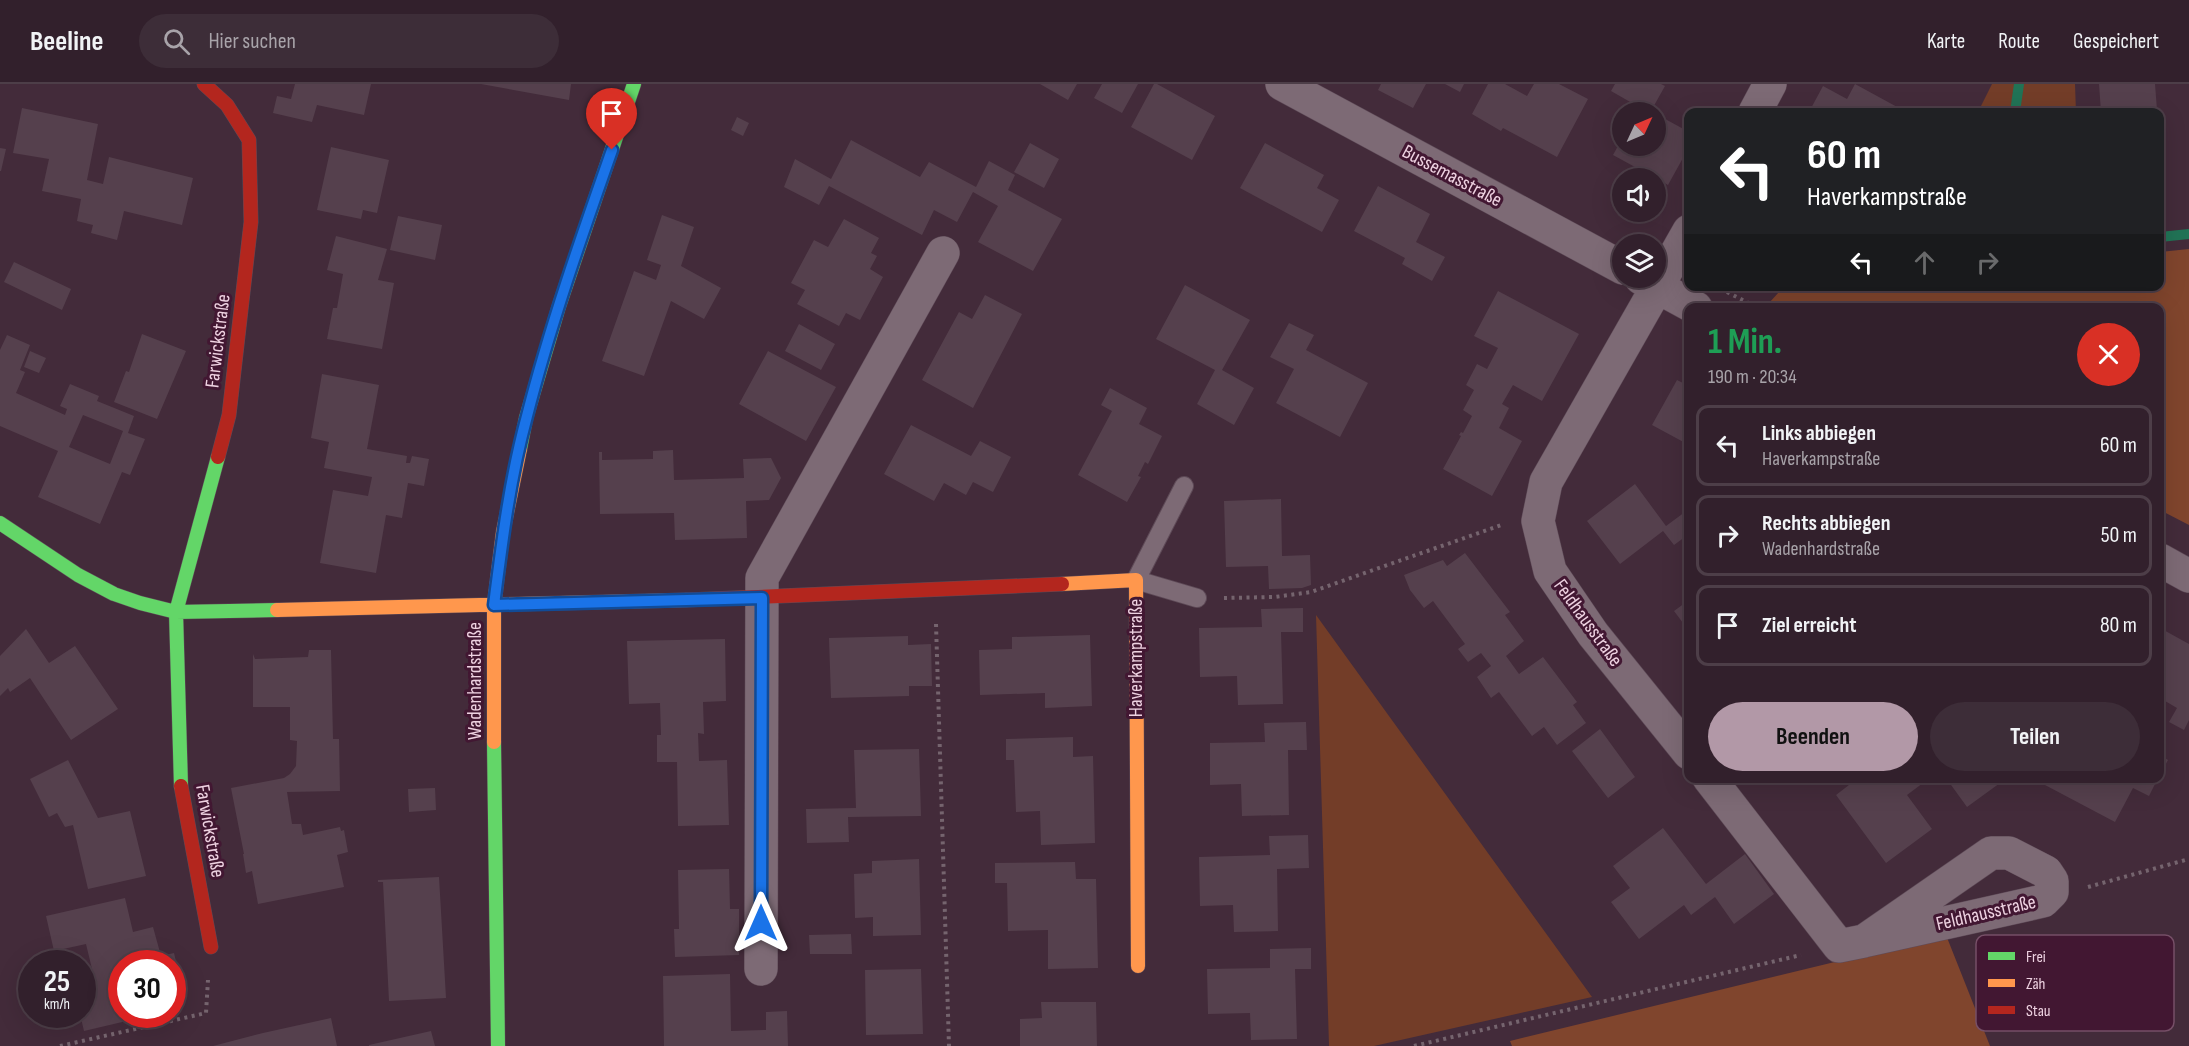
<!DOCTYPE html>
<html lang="de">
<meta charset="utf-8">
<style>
body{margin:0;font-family:"Sofia Sans Condensed",sans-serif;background:#3d2d38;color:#f1f3f6;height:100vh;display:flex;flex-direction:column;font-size:22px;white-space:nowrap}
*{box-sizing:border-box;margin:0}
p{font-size:20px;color:#a8a3a9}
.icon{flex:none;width:33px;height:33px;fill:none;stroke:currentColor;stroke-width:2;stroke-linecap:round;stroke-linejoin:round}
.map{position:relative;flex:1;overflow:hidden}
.sheet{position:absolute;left:1684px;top:219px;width:480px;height:480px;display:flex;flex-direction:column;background:#32202c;border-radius:12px;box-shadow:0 6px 24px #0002,0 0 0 2px #4d3e48}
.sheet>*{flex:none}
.guide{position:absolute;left:1684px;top:24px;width:480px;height:183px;border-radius:12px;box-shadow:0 6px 24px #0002,0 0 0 2px #4d3e48;background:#202124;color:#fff;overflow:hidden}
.needle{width:39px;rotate:46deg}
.fabs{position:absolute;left:1612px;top:18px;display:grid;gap:12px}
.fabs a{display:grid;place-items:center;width:54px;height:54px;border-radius:50%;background:#32202c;box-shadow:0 6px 24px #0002,0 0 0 2px #4d3e48;font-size:30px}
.speed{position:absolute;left:18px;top:866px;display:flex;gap:12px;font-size:30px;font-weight:700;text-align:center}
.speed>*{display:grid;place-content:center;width:78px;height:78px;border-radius:50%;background:#32202c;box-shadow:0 6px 24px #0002,0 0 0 2px #4d3e48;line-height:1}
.speed small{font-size:15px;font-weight:400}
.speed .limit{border:9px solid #d22;background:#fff;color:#111}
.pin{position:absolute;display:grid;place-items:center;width:51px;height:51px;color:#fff;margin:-62px -26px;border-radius:50% 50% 50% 0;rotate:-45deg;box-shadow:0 0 6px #0007}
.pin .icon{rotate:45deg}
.me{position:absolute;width:66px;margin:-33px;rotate:0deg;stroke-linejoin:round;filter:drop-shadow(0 0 4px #0008)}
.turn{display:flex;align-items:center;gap:21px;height:126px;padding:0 24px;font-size:27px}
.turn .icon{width:78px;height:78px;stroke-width:2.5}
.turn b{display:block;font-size:42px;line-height:51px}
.lanes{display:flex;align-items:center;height:57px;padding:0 24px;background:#0003;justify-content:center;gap:30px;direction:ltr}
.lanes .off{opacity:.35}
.round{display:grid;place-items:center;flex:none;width:63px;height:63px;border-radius:32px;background:#3d2d38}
.head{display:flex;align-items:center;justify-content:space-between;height:102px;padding:0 24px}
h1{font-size:36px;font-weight:700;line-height:45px;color:#1e9e55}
.action{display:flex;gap:12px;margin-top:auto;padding:12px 24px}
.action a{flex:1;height:69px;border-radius:36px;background:#b298a7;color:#111;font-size:24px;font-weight:700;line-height:69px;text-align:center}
.action a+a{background:#3d2d38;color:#f1f3f6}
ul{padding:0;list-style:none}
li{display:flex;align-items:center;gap:18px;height:81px;margin:0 12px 9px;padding:0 12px;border:3px solid #4d3e48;border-radius:12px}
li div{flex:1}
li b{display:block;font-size:22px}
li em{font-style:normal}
header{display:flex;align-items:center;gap:36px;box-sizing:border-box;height:84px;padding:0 30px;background:#32202c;border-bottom:2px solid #4d3e48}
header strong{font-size:28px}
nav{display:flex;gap:33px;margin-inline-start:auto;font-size:21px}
.search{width:420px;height:54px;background:#3d2d38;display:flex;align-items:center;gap:15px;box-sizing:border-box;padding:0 21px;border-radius:33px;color:#a8a3a9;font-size:22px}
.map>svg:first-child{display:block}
.green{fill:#733d28}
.forest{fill:#80452d}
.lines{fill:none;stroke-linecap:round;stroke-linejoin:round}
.stream{stroke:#217356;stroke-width:10}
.building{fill:#55404d;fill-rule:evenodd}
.lane-casing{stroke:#5e4a57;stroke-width:20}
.street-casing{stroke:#5e4a57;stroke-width:34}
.fast-casing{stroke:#5e4a57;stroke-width:15}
.slow-casing{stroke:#5e4a57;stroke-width:15}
.jam-casing{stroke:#5e4a57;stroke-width:15}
.path{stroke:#75646e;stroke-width:4;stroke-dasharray:3 4.5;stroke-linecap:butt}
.lane{stroke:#7d6a75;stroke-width:18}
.street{stroke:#7d6a75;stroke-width:33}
.fast{stroke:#63d668;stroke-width:14}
.slow{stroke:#ff974d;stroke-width:14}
.jam{stroke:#b3261e;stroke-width:14}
.route-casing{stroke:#114b97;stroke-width:15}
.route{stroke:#1a73e8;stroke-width:10}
.labels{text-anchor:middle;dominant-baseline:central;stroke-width:6;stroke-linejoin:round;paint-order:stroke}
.street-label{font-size:20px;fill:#eed2e1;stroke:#421732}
.key{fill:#421732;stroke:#764f67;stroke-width:1.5}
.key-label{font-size:16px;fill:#eed2e1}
</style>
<header>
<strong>Beeline</strong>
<div class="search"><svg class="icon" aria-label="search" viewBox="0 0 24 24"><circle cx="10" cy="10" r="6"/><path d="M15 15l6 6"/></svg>Hier suchen</div>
<nav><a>Karte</a><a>Route</a><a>Gespeichert</a></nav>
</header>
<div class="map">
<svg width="2189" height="962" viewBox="0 0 2189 962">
<rect width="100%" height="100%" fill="#432b3a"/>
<path class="green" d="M1992,0h83l1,28h-98z
M1316,531l276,382 -218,49h-45z"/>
<path class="forest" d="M2189,165v276l-29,-15v-202h-381l-10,-5 10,-11 54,-6h327v-34z
M1946,851l44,111h-478l-2,-5z"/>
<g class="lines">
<path class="stream" d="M2015,28l4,-28
M2160,153l29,-3"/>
</g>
<path class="building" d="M295,0h76l-7,31 -47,-10 -5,17 -39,-9 4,-17 14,3z
M481,0h90l-2,16z
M1040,0h37l-9,16z
M1102,0h36l-16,29 -28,-15z
M1154,0h3l58,32 -23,44 -61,-33z
M1381,0h45l-13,24 -35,-18z
M1445,0h19l-4,8z
M1488,0h17l22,12 7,-12h25l29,15 -31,58 -54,-29 -2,3 -29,-17z
M1615,0h46l4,2 -14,25 3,1h-18l3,-5 -28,-16z
M1855,0l44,24 -3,4h-87l14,-26 24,13z
M2099,0h56l2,26 -16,2h-40z
M22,24l76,16 -11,56 16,4 6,-27 84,21 -11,47 -58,-14 -7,29 -26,-7 2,-8 -16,-4 4,-22 -39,-8 7,-32 -36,-6z
M1656,30l33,18v15l-21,38 -55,-30 10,-18v9h33z
M737,33l12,6 -6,13 -12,-6z
M851,56l69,37 9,-15 47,25 13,-26 26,14 -7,15 54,29 -29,52 -55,-29 20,-36 -25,-14 -16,30 -23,-12 -12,25 -93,-49 -10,19 -35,-18 11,-28 36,20z
M1030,59l29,16 -15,29 -30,-16z
M1265,59l59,32 -7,13 22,12 -17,32 -82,-44z
M331,63l58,13 -12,53 -14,-3 -2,9 -44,-9z
M0,64l6,1 -5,22h-1z
M1378,102l52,28 -14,28 29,15 -13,24 -30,-17 3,-6 -51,-27z
M662,131l32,12 -13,39 40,22 -17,31 -33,-18 -27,75 -42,-15 32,-90 22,9 5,-15 -14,-5z
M398,132l44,9 -7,35 -45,-10z
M844,135l35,19 -8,15 6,3 -7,13 13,8 -23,43 -14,-7 -7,13 -42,-22 8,-14 -14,-7 23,-43 14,7z
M336,152l51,13 -9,31 16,3 -12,66 -55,-10 6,-31h4l6,-34 -16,-4z
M14,178l57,27 -9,21 -58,-28z
M1185,201l65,35 -28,50 32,18 -20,37 -37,-21 18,-34 -59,-31z
M1498,207l81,43 -37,67 -29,-16 -11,19 7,4 -10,20 23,13 -30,55 -49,-27 18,-33 -2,-1 2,-3 2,1 9,-17 -9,-6 11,-20 -8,-5 11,-21 10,5 11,-21 -24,-12z
M985,211l37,19 -49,94 -51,-28 37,-68 13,7z
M1289,239l25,12 -8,15 62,33 -28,54 -64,-34 18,-34 -24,-12z
M799,240l36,20 -14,26 -36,-19z
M142,250l44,17 -29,68 -43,-17 12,-31 3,1z
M7,251l23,10 -10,25 5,2 -9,21 49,22 2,-6 -7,-3 10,-22 29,12 -2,5 37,15 -6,17 17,6 -15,36 -8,-3 -22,52 -62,-27 20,-46 -58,-25v-76zM83,331l40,16 -13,33 -41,-17z
M30,267l16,7 -7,15 -15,-6z
M768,267l68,36 -30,54 -67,-37z
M322,290l57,11 -12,64 40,7 -1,7h4l2,-7 17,3 -5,27 -16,-3 -6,35 -16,-3 -10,58 -56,-10 13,-73 35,6 4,-19 -48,-9 5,-26 -18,-4z
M1677,296l12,6v59l-37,-20z
M1110,304l37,20 -8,16 23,12 -14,28 -3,-2 -7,14 3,1 -14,25 -49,-27 34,-64 -11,-6z
M911,341l60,31 9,-15 31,16 -18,35 -20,-10 -7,13 -22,-12 -10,18 -50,-27z
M673,366l1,30 70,-2 -1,-19 28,-1 10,20 -12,22 -23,1 1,37 -72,2 -1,-27 -74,1 -1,-62h3v8l51,-1v-8z
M1635,400l31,42 23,-17v25l-15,11 -11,-14 -43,33 -33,-43z
M1281,415l1,57 28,-1 1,30 -9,3 -33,1 -1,-23 -42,1 -2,-66z
M1465,469l45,59 -5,3 19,26 -18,15 13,18 24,-17 34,45 -4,3 13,18 -29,22 -13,-18 -12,9 -33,-44 -8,6 -14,-21 14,-11 -10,-13 -13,9 -10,-13 7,-5 -32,-43 -9,7 -14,-18 -6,-15 39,-15 4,6z
M1689,516v31l-15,-20z
M1303,524v24h-22l2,72 -45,1 -1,-29 -37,1 -1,-49 63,-1 -1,-18z
M2160,544l29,16v76l-5,10 -15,-8 8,-14 -17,-10z
M26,545l23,34 26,-17 43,63 -47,31 -41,-62 -20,14 -2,-4 -8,8v-40z
M1090,551l2,71 -47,2v-15l-65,2 -1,-45 33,-1v-12z
M908,552v9l23,-1 1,42h-23v10l-78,2 -2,-60z
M725,555l1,62 -23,1 1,32 -6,-1 1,28 28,-1 2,65 -51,1 -1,-64h-20v-27h4l-1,-32 -31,1 -2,-63z
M309,566h22l2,89h6l1,52 -53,1 5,32h9l2,11 37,-8 1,4 3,-1 4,22 -11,3 7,32 -86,17 -6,-33 -6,2 -3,-19h1l-13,-66 53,-10 6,-4 6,-8 1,-25 -7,-1v-33h-37v-53l2,5 53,-2z
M1306,638l1,28h-19l1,65 -47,1 -1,-32 -31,1v-42l55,-1 -1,-19z
M1600,645l35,48 -27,21 -36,-47z
M1073,653v20l20,-1 2,87 -54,2 -1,-34 -24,1 -2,-52h-8v-21z
M919,665l2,67 -73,1 1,25 -42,1 -1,-34 50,-1 -2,-58z
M2160,671l8,5 -8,15z
M68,676l30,58 32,-7 16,65 -58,13 -15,-64 -8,2 -8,-14 -8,4 -19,-38z
M1858,694h68l1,2 -20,15 25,34 -46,34 -50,-68z
M1946,694h50l4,5 -33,24z
M2048,694h110l-9,18 -16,-8 -18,34 -70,-37z
M435,704l1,22 -27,2 -1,-23z
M1663,744l43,56 39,-30 29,40 -40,30 -19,-27 -24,18 -7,-10 -45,34 -28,-37 19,-14 -17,-22z
M1308,751l1,33 -32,1 1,62 -44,1 -1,-27 -33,1 -1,-49 71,-2 -1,-19z
M919,775l2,76 -48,1v-19l-18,1 -1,-44 18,-1v-12z
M1075,778l1,17h20l2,89 -50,1v-39l-40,1 -1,-48h-12v-20z
M729,785l1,40h9v46l-64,2 -1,-28h5l-1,-59z
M439,793l7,121 -57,3 -6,-119h-5v-2z
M125,814l8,34 20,-5 8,29 13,-3 3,13 -5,1v-4h-50v51l30,1 -68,16 -4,-17h2v-39l11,-2 -7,-29 -32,7 -8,-35z
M851,850l1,20h-42l-1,-19z
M1311,864v21h-16l2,70 -46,1 -1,-27 -42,1 -1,-45 63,-1v-19z
M921,885l2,65 -57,1 -1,-65z
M730,890l1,57 35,-1v-18l21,-1 1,35h-124l-1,-70z
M1041,918h55l1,44h-77v-27l22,-1z
M331,934l6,28h-124l50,-13z
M431,947l4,15h-66v-1z"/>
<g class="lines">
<g class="lane-casing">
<path id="lane" d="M1184,402l-48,94 61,18"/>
</g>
<g class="street-casing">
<path id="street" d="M1282,0l341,184
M1755,28l15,-28
M1689,147l-143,251 -8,39 12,50 43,63 96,119
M1641,194l55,30
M2160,476l29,16
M1709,694l130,168 25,-5 179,-40 9,-9v-11l-6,-9 -37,-19h-18l-127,88
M761,885l1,-391 181,-325"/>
</g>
<g class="fast-casing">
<path id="fast" d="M520,365l6,-31 33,-112 75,-222
M0,439l78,52 36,19 26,9 36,9 101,-2
M494,658l4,304
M181,702l-5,-174 42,-155"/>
</g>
<g class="slow-casing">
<path id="slow" d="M1062,500l74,-4 2,386
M277,526l409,-10
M494,658v-137l9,-73 17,-83"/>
</g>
<g class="jam-casing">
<path id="jam" d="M204,0l23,21 22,35 2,82 -22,193 -11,42
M686,516l376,-16
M181,702l30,161"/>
</g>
<path class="path" d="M1727,208l31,16
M1224,514l51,-1 36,-5 193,-68
M936,540l13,422
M2088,803l101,-28
M60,962l146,-33 2,-33
M1414,962l387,-91"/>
<use href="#lane" class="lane"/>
<use href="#street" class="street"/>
<use href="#fast" class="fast"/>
<use href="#slow" class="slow"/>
<use href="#jam" class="jam"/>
</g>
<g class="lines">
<g class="route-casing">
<path id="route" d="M612,66c-31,88 -62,176 -85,266 -17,62 -25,126 -33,189l268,-7 -1,325"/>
</g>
<use href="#route" class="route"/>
</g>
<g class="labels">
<g class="street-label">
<text transform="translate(1452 92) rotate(28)">Bussemasstraße</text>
<text transform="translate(218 257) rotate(-83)">Farwickstraße</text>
<text transform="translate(1588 539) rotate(54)">Feldhausstraße</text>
<text transform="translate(1136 574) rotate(-90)">Haverkampstraße</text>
<text transform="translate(475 597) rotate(-90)">Wadenhardstraße</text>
<text transform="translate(210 747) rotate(80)">Farwickstraße</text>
<text transform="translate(1986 829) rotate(-13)">Feldhausstraße</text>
</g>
</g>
<rect x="1976" y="851" width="198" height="96" rx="9" class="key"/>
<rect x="1988" y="868" width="27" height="8" fill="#63d668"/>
<rect x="1988" y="895" width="27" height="8" fill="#ff974d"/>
<rect x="1988" y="922" width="27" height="8" fill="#b3261e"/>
<g class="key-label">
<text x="2026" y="878">Frei</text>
<text x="2026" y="905">Zäh</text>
<text x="2026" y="932">Stau</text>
</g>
</svg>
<div class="fabs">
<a><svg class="needle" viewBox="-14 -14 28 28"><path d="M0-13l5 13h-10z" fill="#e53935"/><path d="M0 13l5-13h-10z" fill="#a8a3a9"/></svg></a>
<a><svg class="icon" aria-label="sound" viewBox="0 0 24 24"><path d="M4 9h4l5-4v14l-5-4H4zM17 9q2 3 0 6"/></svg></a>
<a><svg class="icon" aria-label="layers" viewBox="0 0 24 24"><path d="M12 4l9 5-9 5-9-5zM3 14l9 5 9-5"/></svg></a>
</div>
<div class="speed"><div>25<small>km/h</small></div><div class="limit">30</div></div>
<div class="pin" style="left:612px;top:66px;background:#d93025"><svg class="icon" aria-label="arrive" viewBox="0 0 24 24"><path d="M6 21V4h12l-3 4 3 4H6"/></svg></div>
<svg class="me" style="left:761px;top:839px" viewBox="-20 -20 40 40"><path d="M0-17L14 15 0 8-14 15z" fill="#1a73e8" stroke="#fff" stroke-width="4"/></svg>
<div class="guide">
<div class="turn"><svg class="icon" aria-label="left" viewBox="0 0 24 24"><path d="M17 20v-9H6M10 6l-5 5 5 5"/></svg><div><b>60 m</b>Haverkampstraße</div></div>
<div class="lanes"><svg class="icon" aria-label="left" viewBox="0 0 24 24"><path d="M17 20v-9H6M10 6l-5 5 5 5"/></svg><svg class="icon off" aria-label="ahead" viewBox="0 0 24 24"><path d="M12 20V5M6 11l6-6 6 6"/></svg><svg class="icon off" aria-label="right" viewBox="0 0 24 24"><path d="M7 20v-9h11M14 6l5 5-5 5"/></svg></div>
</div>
<section class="sheet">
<div class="head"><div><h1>1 Min.</h1><p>190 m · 20:34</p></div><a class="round" style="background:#d93025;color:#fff"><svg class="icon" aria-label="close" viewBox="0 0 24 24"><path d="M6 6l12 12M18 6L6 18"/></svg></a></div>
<ul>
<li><svg class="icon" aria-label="left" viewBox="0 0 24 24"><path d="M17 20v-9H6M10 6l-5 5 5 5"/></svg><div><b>Links abbiegen</b><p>Haverkampstraße</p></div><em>60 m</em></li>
<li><svg class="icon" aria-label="right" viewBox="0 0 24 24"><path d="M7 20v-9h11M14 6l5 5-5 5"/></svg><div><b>Rechts abbiegen</b><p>Wadenhardstraße</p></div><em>50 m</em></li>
<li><svg class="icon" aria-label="arrive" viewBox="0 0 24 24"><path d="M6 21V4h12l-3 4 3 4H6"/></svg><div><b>Ziel erreicht</b></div><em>80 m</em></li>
</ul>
<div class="action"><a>Beenden</a><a>Teilen</a></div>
</section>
</div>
